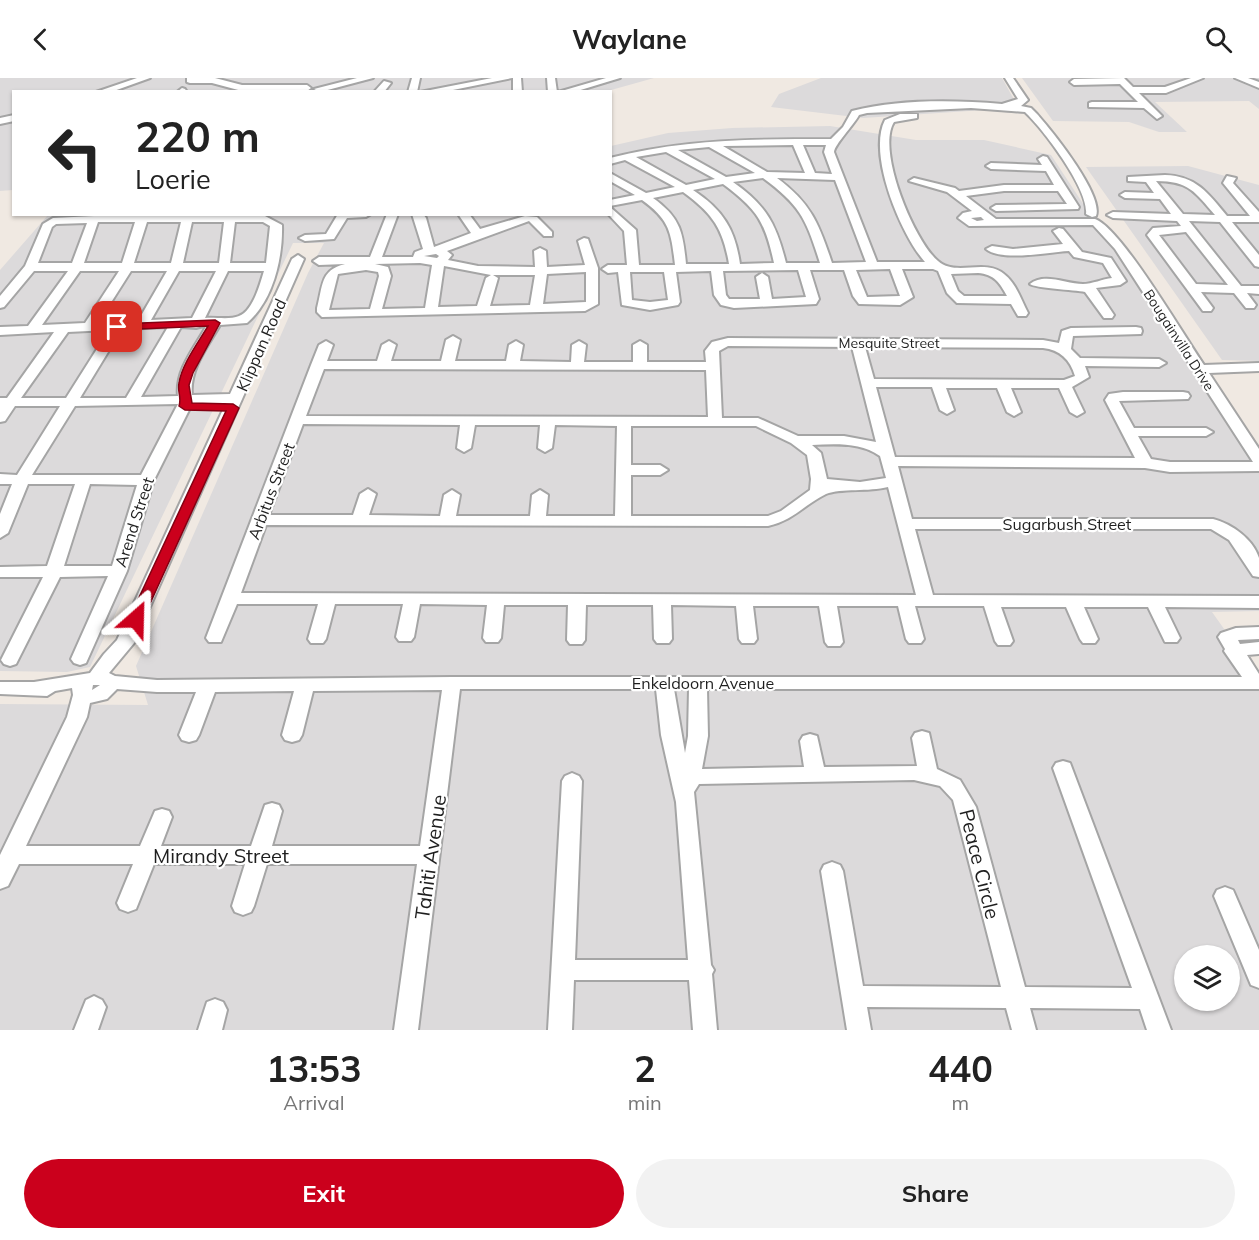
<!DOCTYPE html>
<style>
body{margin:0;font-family:Mulish,sans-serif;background:#f2f2f2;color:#222;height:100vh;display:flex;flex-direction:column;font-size:22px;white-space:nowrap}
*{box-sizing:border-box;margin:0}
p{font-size:20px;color:#767676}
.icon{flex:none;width:33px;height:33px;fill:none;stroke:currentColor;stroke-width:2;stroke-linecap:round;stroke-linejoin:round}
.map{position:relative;height:952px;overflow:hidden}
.sheet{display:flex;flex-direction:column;background:#fff;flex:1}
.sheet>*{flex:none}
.guide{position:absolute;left:12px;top:12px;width:600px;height:126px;border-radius:0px;box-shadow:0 2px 4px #0004;background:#fff;color:#222;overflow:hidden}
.buttons{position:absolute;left:1174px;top:867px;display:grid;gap:12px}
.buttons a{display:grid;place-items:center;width:66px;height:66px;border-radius:50%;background:#fff;box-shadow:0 2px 4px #0004;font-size:30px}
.pin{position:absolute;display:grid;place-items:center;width:51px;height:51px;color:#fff;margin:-26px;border-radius:12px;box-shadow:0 3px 9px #0006}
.me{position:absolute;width:66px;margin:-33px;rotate:25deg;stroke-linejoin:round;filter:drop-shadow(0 0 4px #0008)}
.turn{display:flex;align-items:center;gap:21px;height:126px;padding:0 24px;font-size:27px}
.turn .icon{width:78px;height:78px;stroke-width:2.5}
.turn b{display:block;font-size:42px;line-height:51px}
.eta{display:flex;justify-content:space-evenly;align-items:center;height:102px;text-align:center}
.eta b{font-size:36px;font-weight:700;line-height:42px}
.button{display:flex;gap:12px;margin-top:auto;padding:12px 24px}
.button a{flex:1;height:69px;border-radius:36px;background:#cb001c;color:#fff;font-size:24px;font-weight:700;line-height:69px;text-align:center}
.button a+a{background:#f2f2f2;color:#222}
header{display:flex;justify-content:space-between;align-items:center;height:78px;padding:0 24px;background:#fff;font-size:27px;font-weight:700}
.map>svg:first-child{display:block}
.residential{fill:#dcdadb;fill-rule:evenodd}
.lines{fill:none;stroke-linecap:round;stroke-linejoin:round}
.minor-casing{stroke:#a5a5a5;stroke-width:4}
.minor{fill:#fff;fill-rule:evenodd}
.route{fill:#cb001c;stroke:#840012;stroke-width:1.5}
.labels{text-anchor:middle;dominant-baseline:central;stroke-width:4.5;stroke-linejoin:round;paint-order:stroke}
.far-street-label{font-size:14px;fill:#1e1e1e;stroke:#fff}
.street-label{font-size:16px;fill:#1e1e1e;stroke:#fff}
.near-street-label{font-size:20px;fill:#1e1e1e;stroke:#fff}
</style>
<header><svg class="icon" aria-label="back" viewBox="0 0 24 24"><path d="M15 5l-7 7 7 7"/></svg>Waylane<svg class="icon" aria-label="search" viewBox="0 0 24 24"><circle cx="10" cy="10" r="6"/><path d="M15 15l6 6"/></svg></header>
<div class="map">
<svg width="1259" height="952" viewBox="0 0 1259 952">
<rect width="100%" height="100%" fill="#f0e9e2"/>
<path class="residential" d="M0,0h654l-50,14h-590l-1,98 -13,1z
M821,0h181l20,36 -38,-4 -121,8 -92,-11 8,-13z
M1022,0h237v31l-10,-8 -94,1 32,30h-28l-30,-10 -76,-1z
M830,48l86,14h68l67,15 208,316v140l-47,1 47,66v352h-1259v-326l148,1 -12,-39 172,-393 16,-30h-31l-203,424 -23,5 -67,-1v-401l48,-55 562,-1 1,-68 57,-13 64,-5zM1185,878h45v44h-45z
M1188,88l71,19v176l-37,-1 -136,-193z"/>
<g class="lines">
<g class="minor-casing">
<path id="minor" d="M137,0h13l-39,14h-15z
M187,0h28l27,7h65l4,3 -4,3h-65l-30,-8h-22l-3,-1z
M357,0h16l-53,14 -6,-3z
M412,0h8l-3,14h-9z
M492,0h20l-69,14h-23z
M513,0h8l1,14h-9z
M547,0h8l2,14h-9z
M606,0h14l-46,14h-16z
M1005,0h8l15,22 -7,6 10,2 6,6c15,17 67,81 59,102l-4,1 -6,-3c3,-25 -43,-85 -61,-102l-54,-4 -104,5 -8,2c-6,11 -24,29 -25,37l43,110h48c-24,-27 -58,-108 -40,-142l15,-6h17v4l-23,4c-18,28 20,119 44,139 18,16 47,-3 66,13 12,9 17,26 24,39l-2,3h-8l-7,-12 -54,-1 -10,-10 -9,-22 -5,-2h-31l11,28 -13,8 -41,-1 -6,-8 -9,-26h-34l9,29 -3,5 -82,4 -13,-3 -7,-10 -3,-24 -35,1 4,30 -2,3 -28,5 -28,-5 -4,-33 -10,1 -6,-4 6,-4h19l-3,-34 -16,-17h2v-7l26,23 3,35h36c-4,-33 -5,-45 -33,-65l-32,6v-6l25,-5 -25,-14v-8l36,20 29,-6 -50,-27 -15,4v-6c73,-19 146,-19 221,-19l12,-12 9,-16c47,-12 102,-11 150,-7l16,-5zM793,67l12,28 -38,-1 -44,-26zM803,67h23l-2,7 8,22 -17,-1zM709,69l46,26 -29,4 -48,-27zM666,74l49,27 -29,6 -50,-28zM763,100c38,28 43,41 57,85h-34c-10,-39 -19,-57 -53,-81zM777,100l58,2 31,82 -34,1c-13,-39 -21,-60 -55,-85zM723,106c35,26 42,38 51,79l-34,1c-5,-35 -17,-54 -47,-74zM683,114c29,21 40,36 46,72h-43c-3,-31 -5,-46 -33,-66zM890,191l10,27 -33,1 -11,-27zM798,192l8,27 -34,2 -4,-22 -6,-4 -6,4 4,22h-31l-3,-4 -3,-24zM630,194h34l4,28 -18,2 -18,-2zM978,195c16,1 22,10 29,23h-43l-6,-5 -7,-17z
M1124,0l9,9h32l26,-9h12l-37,15h-27l23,23 -5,3 -13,-11 -55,-1v-4l3,-1h46l-18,-18 -46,1 -4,-3 4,-3z
M1235,0h13l11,4v6z
M384,3l7,2 -7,9h-10z
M182,10l3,1 2,3h-10z
M14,37v6l-14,3v-6z
M1043,78l4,1 32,50 -1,2 -82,2 -5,-3 5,-3 71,-1 -9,-13h-54l-38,5 30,23h99c26,9 89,117 109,146l55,-2v8l-50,2 50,76v22l-89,1 -25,-4 -247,-2 14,53h301c19,5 40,20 46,39 0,5 0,14 0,19l-6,-1 -24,-36 -18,-11h-296l18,66 326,1v12l-94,-1 15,31 -3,4h-12l-17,-35h-64l14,32 -3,4h-12l-3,-4 -14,-32h-65l12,34 -3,4h-12l-3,-4 -11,-35h-69l9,33 -3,4h-12l-3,-4 -8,-33h-61l6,36 -3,4h-12l-3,-4 -6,-36h-66l4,33 -3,4h-12l-3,-4 -3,-33 -65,-1 1,34 -3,4h-12l-3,-4 -1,-34h-67l-1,35 -3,4h-12l-3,-4 1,-35h-64l-3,33 -3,4h-12l-3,-4 4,-33 -67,-1 -6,33 -3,4h-12l-3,-4 7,-33h-68l-9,35 -3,4h-12l-3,-4 10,-35h-81l-16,38h-12l-3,-4 105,-273 8,-20 7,-4 7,4 -6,16h50l5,-16 7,-4 7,4 -5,16h50l5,-21 7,-4 7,4 -5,21h51l3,-16 7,-4 7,4 -3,16 51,1 1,-17 7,-4 7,4 -2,17h49v-17l7,-4 7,4v17h59l-1,-11 7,-9 16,-4 315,2 16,3 3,-12 9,-3 65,-1 5,1 1,3 -1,3 -68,2 -2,13 9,9 79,1 7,4 -7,4 -74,-1 4,11 -17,10 12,25 -7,4 -7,-4 -11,-24h-48l10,24 -7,4 -7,-4 -10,-24h-51l8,22 -7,4 -7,-4 -8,-23h-56l19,70 240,1 -30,-58 4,-6 14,-2h60l5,1 2,3 -2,3 -69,2 15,27h72l7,4 -7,4h-68l13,23 19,3h83l-138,-213 -22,-24 -124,1 -11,-8 5,-5 9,-2 -25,-19 -38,-11 5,-3 41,10 4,3 45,-6h50l-8,-14 -55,-2 -5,-3 5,-3 51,2 -4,-6zM981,139l3,3 -7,1 -6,-3zM728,268l124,1 24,95 -32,-6h-46l-40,-18h-36l-3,-67zM865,269l178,1c17,2 27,11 32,28l-11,4 -190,-1zM324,291l382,1 2,47 -402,-1zM303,346l157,1 -3,23 7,4 7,-4 4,-23h65l-2,23 7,4 7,-4 3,-23 62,1 -2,90h-69l2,-21 -8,-5 -8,5 -2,21h-74l4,-21 -8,-5 -8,5 -4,21 -71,-1 7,-21 -8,-5 -8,5 -7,21h-84zM631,348h125l35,17 16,12 4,24 -1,11 -29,21 -13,5h-137v-41h29l8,-5 -8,-5h-29zM812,367c23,-1 48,-3 68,11l6,22 -26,4 -33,-3 -6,-26zM888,409l28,108 -675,-2 25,-68 502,1c26,-6 37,-22 58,-32 15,-6 43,-2 62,-7z
M1165,97c31,1 43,18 62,41h23l-27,-33 4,-7 9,2 -3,5 26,29v10h-27l27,33v12l-4,-1 -35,-44 -31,-1 52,65h18v8l-12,-1 9,12 -2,3h-8l-12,-15 -33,-1 12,16 -2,3h-8l-56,-76 6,-7 28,-2 -4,-5 -64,-3 -6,-3 6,-3 58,2 -11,-15 -35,-1 -5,-3 5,-3 29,1 -8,-11 -18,-1v-4zM1156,103c33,0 39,11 59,34l-32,-1zM1186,154l42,53 -32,-1 -37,-49z
M338,136h33l-5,3 -19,1 -13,21 -29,2 -6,-3 6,-3 21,-1z
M387,136h11l-16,43h31l2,-5 8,-3 -11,-35h11l3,4 8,29 37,-14 -13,-19h11l11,15 45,-13 12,1 15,15v4h-8l-15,-15 -82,30 5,4 -4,5 30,6 57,1 -1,-16 6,-3 6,3 1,16 38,-2 -7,-24 6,-3 4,1 10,29v36l-13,7 -263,6 -5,-5v-4c6,-22 3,-38 28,-44l-26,1 -6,-4 6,-4h51zM436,176l3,2 -2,2 -13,-2zM420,185l12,2 -7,43 -43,1 9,-33 -3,-9 -13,-3zM444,188l47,9 -5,3 -9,28 -39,1zM366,192l12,2 1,4 -9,33 -41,1 9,-36zM586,194v30l-43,2 4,-30zM493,197h42l-5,30 -40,1 8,-28z
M94,138h171l17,9c1,33 -9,76 -35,98l-27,2c-12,21 -31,45 -28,70l38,-1 62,-135 6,-4 6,4 -170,384 -25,30 6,3 42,4 295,-3h790l-18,-26 1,-2 -7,-12 3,-4 15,-5 23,-1v12l-21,1 2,4 19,-2v12l-12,1 12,19v15h-552l1,47 -6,33 102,-2 -4,-26 3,-5 7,-2 7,2 7,31 93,-1 -5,-28 3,-5 7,-2 7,2 8,36 23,11 16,27 49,180 107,1 -79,-220 3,-5 7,-2 7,2 101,267h-24l-7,-21 -110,-1 6,22h-24l-6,-22 -139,-1 4,23h-24l-26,-159 3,-6 8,-3 8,3 3,6 20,115 138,1 -48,-187 -13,-14 -26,-6 -215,4 -5,8 17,173 3,5 -2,4 5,56h-24l-4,-50h-115l-2,50h-24l14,-249 3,-5 7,-3 7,3 3,5 -7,179h113l-12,-158 -15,-67 -5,-46h-196l-42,341h-24l23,-166h-150l-13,42 -3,6 -8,3 -8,-3 -3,-6 13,-42h-91l-18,45 -8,3 -8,-3 -3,-6 16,-39h-114l-11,22 -8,3v-34l67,-138 6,-22 -1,-7 -17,3 -8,5 -47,-2v-12h34l56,-9 14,-19 13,-14 109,-237 -34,1 -38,76 -27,91 -41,92 -6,2 -6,-2 -3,-4 37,-83 -48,1 -44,87 -6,2 -6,-2 -3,-4 42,-83h-43v-10l47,-1 28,-82h-47l-20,49 -8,5v-24l12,-30h-12v-10l17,1 43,-69h-45l-10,15 -5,1v-24h7l47,-66 -54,3v-8l28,-1 40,-55h-34l-30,36 -4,1v-12l25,-30 18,-42 10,-6zM98,144h37l-13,41h-38zM147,144h34l-10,41h-37zM192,144h32l-5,41h-36zM235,144h28l7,4 -4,37h-36zM87,145l-15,40h-34l14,-36 4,-3zM80,193h39l-34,52 -43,2zM131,193h36l-29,50 -40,2zM179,193h37l-24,47 -41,2zM228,193h36c-4,13 -11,40 -25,45 -9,4 -24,1 -34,2zM207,247c-12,22 -32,45 -29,71l-37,1 40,-70 15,1zM168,249l-42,71h-46l42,-69zM109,252l-43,68h-45l47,-66zM178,326l-37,71h-109l43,-69zM90,406l47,1 -25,81h-48zM93,607h7l-8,5zM117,611l40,3h39l-17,43 3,5 7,2 7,-2 3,-5 16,-43 79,-1 -12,44 3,5 7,2 7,-2 3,-5 11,-44 129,-1 -22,156h-148l10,-35 -3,-6 -7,-2 -7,2 -14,41h-90l11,-29 -3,-6 -7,-2 -7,2 -15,35h-114l61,-129 3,-14 17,-4zM674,611h15l-1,47 -3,17z
M1059,150l4,1 19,23 29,6 15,23 -6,4 -24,3 18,27 -2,3h-8l-19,-26c-10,-2 -51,-4 -55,-8 14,-12 37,0 53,0 9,0 20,-5 29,-6l-9,-15 -29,-6 -5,-6c-20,1 -67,11 -83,-2l6,-3 21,3 50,-5 -10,-13z
M1225,809l8,3 26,60v38l-8,-3 -37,-89 3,-6z
M94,918l8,4 4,7 -8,23h-24l12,-30z
M215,921l8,3 4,8 -5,20h-24l9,-28z"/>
</g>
<use href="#minor" class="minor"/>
</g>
<path class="route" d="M215,242l5,3 -27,50 -4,12 3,18 41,1 6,4 -96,211 -7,5 -7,-5 97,-208 -41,-1 -6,-4c3,-8 -2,-15 0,-23 3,-19 19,-40 29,-57l-91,4 -5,-3 5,-3z"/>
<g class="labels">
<g class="far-street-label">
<text transform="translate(1179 262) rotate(57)">Bougainvilla Drive</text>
<text x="889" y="265">Mesquite Street</text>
</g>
<g class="street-label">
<text transform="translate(261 267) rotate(-66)">Klippan Road</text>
<text transform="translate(271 413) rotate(-69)">Arbitus Street</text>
<text transform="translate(134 444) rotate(-72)">Arend Street</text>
<text x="1067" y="446">Sugarbush Street</text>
<text x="703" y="605">Enkeldoorn Avenue</text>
</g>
<g class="near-street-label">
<text x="221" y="777">Mirandy Street</text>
<text transform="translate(430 779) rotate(-82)">Tahiti Avenue</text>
<text transform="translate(980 786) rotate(76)">Peace Circle</text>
</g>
</g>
</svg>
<div class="buttons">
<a><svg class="icon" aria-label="layers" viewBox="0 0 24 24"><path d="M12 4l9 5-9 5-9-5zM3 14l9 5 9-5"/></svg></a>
</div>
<div class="pin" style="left:117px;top:249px;background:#d93025"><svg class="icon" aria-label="arrive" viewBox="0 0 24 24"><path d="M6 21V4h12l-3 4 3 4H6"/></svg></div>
<svg class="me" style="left:136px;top:541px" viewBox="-20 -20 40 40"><path d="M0-17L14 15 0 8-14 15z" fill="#cb001c" stroke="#fff" stroke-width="4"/></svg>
<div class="guide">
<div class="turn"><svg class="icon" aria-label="left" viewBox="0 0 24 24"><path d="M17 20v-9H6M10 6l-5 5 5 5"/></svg><div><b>220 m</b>Loerie</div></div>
</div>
</div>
<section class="sheet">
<div class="eta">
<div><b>13:53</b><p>Arrival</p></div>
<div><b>2</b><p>min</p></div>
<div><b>440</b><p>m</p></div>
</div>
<div class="button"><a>Exit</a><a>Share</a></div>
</section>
